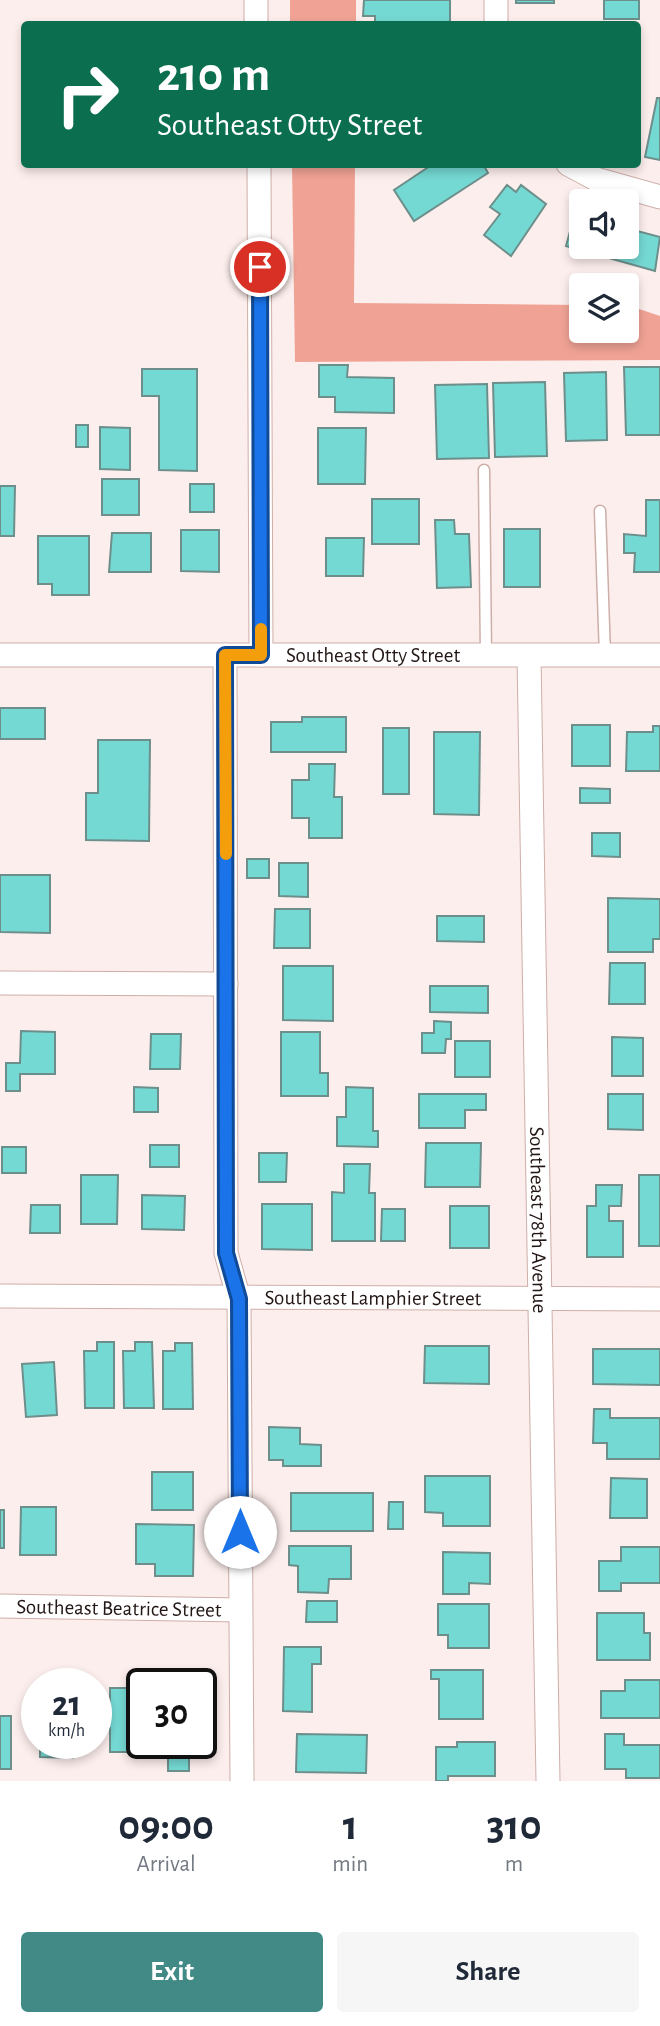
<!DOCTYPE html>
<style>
body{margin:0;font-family:"Alegreya Sans",sans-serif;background:#f6f6f7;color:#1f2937;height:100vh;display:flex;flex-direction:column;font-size:26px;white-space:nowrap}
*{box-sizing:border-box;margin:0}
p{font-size:23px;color:#747a83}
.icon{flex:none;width:38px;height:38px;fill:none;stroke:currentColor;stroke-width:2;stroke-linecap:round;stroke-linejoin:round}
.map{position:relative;height:1781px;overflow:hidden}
.side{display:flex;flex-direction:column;background:#fff;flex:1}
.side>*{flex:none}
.hud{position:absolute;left:21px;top:21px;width:620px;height:147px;border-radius:7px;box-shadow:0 4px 10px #0003;background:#0b6e4f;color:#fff;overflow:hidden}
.tools{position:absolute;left:569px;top:189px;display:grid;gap:14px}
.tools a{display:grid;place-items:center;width:70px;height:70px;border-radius:7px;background:#fff;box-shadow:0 4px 10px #0003;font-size:35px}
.speed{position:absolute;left:21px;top:1668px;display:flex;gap:14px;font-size:35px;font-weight:700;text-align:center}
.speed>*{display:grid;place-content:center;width:91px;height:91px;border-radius:50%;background:#fff;box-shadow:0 4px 10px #0003;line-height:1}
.speed small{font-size:18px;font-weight:400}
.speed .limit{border:4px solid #111;border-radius:10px;background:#fff;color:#111}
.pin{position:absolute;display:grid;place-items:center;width:60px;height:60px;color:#fff;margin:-30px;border:4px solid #fff;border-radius:50%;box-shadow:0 2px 7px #0007}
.me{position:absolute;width:77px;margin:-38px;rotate:0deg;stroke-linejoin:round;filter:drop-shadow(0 0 5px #0008)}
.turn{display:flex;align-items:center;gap:24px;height:147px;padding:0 21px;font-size:32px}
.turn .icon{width:91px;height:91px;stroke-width:2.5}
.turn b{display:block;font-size:49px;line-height:60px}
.eta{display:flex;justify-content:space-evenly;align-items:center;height:119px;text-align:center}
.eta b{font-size:42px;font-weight:700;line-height:49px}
.primary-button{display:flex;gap:14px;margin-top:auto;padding:14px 21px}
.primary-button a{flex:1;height:80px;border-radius:7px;background:#428a86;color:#fff;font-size:28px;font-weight:700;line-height:80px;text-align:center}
.primary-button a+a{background:#f6f6f7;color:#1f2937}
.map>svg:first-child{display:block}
.forest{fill:#f0a395}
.building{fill:#75d9d3;stroke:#6d8f8c;stroke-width:2}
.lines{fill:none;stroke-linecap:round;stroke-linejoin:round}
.lane-casing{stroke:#ceaea8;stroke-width:13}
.street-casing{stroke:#ceaea8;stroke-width:25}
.lane{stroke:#fff;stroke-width:10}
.street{stroke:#fff;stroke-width:23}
.route-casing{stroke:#114b97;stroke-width:18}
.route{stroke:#1a73e8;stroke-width:12}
.slow{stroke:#f59e0b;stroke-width:12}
.labels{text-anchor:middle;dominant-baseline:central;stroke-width:7;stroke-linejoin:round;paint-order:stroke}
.street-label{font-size:21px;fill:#231715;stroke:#fff}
</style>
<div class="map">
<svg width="660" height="1781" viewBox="0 0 660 1781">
<rect width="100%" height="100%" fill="#fceeec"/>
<path class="forest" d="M290,0h66v24h-66z
M292,165h63l-1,138 227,2v26h45l1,-26 33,11v44l-365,2z"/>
<path class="building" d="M364,0h86v24h-75v-8h-12z
M516,0h38v3h-38z
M604,0h35v19h-35z
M657,98h3v62l-15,-3z
M433,164h50l5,9 -74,48 -20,-31z
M507,185l9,7 5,-7 25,19 -35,52 -27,-21 16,-21 -10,-7z
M575,213l6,2v32h45v-19l34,9 -5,34 -89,-25z
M319,365h29l-1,12 47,1v35l-59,-1v-15h-16z
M624,367h36v68h-34z
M142,369h55v102l-38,-1v-74h-17z
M606,372l1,68 -41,1 -2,-68z
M545,382l2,74 -52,1 -2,-74z
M487,384l2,74 -52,1 -2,-74z
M76,425h12v22h-12z
M100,427l30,1v42l-30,-1z
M318,428h48l-1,56h-47z
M102,479h37v36h-37z
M190,484h24v28h-24z
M0,486h15l-1,50h-14z
M372,499h47v45h-47z
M646,500h14v72h-26l1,-19h-11v-19l22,2z
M435,520h19l1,14h14l2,53 -34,1z
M504,529h36v58h-36z
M181,530h38v42l-38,-1z
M112,533h39v39h-42z
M38,536h51v59h-37v-11h-14z
M326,538h38l-1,38h-37z
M0,708h45v31h-45z
M302,717h44v35h-75v-30h31z
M572,725h38v41h-38z
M653,726h7v45h-34l1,-39h26z
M383,728h26v66h-26z
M434,732h46l-1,83 -45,-1z
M98,740h52l-1,101 -63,-1v-47h12z
M309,764h26l-1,33h8v41h-33v-20h-17v-38h17z
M580,788l30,1v14h-30z
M592,833h28v24l-28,-1z
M247,859h22v19h-22z
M279,863h29v34l-29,-1z
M0,875h50v58l-50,-1z
M608,898l52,1v40h-7v13h-45z
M275,909h35v39h-36z
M437,916h47v26l-47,-1z
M610,963h35v41h-36z
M283,966h50v55l-50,-1z
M430,986h58v27l-58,-1z
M434,1021l17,1v17h-5l-1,14h-23v-20h12z
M21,1031l34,1v42h-35v17h-14v-28h14z
M281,1032h39v41h8v23h-47z
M151,1034h30l-1,35h-30z
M612,1037l31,1v38h-31z
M455,1041h35v36h-35z
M134,1087l24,1v24h-24z
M346,1087l27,1v43h5v16l-41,-1v-29h9z
M419,1094h67v16h-21v18h-46z
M608,1094h35v36l-35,-1z
M426,1143h55l-1,44h-55z
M150,1145h29v22h-29z
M2,1147h24v26h-24z
M259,1153h28l-1,29h-27z
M344,1164h26l-1,29h6v48h-43v-49l12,1z
M81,1175h37l-1,49h-36z
M639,1175h21v71h-21z
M596,1185h26l-1,21h-12v15h14v36h-36v-51h9z
M142,1195l43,1 -1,34 -42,-1z
M262,1204h50v46l-50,-1z
M31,1205h29v28h-30z
M450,1206h39v42h-39z
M382,1209h23v32h-24z
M97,1342h17v66h-29l-1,-57h13z
M135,1342h17l2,66h-30l-1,-57h12z
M175,1343h17l1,66h-30v-58h12z
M425,1346h64v38l-65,-1z
M593,1349h67v36l-67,-1z
M54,1362l3,53 -31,2 -4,-53z
M594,1409h16v9h50v41h-53v-16h-14z
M269,1427l31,1v16l21,1v21h-38v-6h-14z
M152,1472h41v38h-41z
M425,1476h65v50h-47v-13l-18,-1z
M611,1478l36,1v39h-37z
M291,1493h82v38h-82z
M389,1502h14v27h-15z
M21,1507h35v48h-36z
M0,1510h4v38h-4z
M136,1524l58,1 -1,51h-38v-12h-19z
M289,1546h62v33h-22l-1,14 -30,-1v-26l-9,-1z
M621,1547h39v36h-39v8h-22v-30h22z
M443,1552l47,1v31l-21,-1v11h-26z
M307,1601h30v21h-31z
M438,1604h51v44h-41v-13h-10z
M597,1613h47v20h6v27h-53z
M284,1647h37v17h-9v48l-29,-1z
M431,1670h52v49h-44v-40h-8z
M625,1680h35v38h-59v-27h24z
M110,1688h26l-1,64h-25v-24h-14v-23h14z
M0,1716h11v53h-11z
M297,1734l70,1 -1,38 -70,-1z
M605,1734h19v11h36v33h-34v-9h-21z
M457,1742h38v34h-47v5h-12v-34h21z
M40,1743h33v15l-33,-1z
M168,1743h21v28h-21z"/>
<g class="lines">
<g class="lane-casing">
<path id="lane" d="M484,470l2,186
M600,511l5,145"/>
</g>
<g class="street-casing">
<g id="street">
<path d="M256,0v24"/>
<path d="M496,0v24"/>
<path d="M259,164l2,491"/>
<path d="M568,164l28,15 64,18"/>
<path id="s1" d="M0,655h660"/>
<path d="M225,655l1,598 13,46 3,482"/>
<path id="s2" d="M529,656l19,1125"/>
<path d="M0,983l226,1"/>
<path id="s3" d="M0,1296l660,3"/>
<path id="s4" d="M0,1606l240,4"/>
</g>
</g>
<use href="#lane" class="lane"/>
<use href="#street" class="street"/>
</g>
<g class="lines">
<g class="route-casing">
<path id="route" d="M240,1532l-1,-233 -13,-46 -1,-598h36l-1,-388"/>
</g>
<use href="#route" class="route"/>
<path class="slow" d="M226,854l-1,-199h36v-26"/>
</g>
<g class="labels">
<g class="street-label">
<text stroke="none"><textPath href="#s1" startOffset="373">Southeast Otty Street</textPath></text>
<text stroke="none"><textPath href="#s2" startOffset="564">Southeast 78th Avenue</textPath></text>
<text stroke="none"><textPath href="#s3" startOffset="373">Southeast Lamphier Street</textPath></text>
<text stroke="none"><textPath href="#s4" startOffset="119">Southeast Beatrice Street</textPath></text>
</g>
</g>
</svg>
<div class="tools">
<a><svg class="icon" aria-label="sound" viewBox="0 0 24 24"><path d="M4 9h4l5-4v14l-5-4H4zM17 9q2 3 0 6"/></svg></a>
<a><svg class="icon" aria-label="layers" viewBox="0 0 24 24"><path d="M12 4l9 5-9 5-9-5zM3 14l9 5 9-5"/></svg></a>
</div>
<div class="speed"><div>21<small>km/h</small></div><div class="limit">30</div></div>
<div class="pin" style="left:260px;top:267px;background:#d93025"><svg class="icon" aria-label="arrive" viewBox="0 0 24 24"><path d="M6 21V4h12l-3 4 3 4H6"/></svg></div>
<svg class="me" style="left:240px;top:1532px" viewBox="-20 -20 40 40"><circle r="19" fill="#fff"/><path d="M0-13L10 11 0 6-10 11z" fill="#1a73e8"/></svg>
<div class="hud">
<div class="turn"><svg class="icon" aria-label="right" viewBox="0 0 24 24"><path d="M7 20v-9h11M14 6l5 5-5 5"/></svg><div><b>210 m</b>Southeast Otty Street</div></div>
</div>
</div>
<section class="side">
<div class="eta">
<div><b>09:00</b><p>Arrival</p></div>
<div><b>1</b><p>min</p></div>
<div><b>310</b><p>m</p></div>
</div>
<div class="primary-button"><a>Exit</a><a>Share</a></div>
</section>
